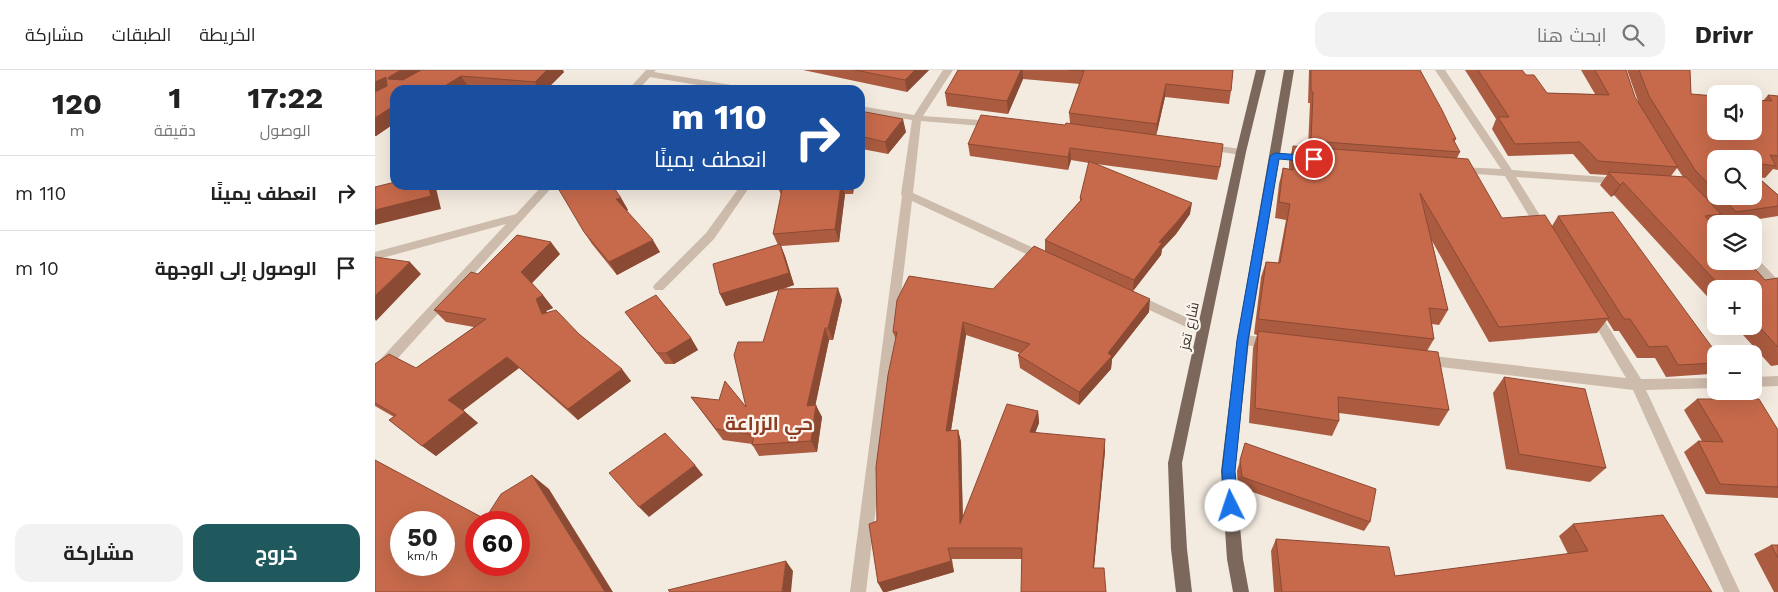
<!DOCTYPE html>
<html lang="ar">
<meta charset="utf-8">
<style>
body{margin:0;font-family:"Work Sans",Cairo,sans-serif;background:#f2f2f2;color:#222;direction:rtl;height:100vh;display:flex;flex-direction:column;font-size:19px;white-space:nowrap}
*{box-sizing:border-box;margin:0}
p{font-size:16px;color:#767676}
.icon{flex:none;width:28px;height:28px;fill:none;stroke:currentColor;stroke-width:2;stroke-linecap:round;stroke-linejoin:round}
.map{position:relative;flex:1;overflow:hidden;direction:ltr}
.panel{display:flex;flex-direction:column;background:#fff;width:375px}
.panel>*{flex:none}
.guide{position:absolute;left:15px;top:15px;width:475px;height:105px;border-radius:15px;box-shadow:0 5px 20px #0002;direction:rtl;background:#1a4fa0;color:#fff;overflow:hidden}
.fabs{position:absolute;left:1332px;top:15px;display:grid;gap:10px}
.fabs a{display:grid;place-items:center;width:55px;height:55px;border-radius:10px;background:#fff;box-shadow:0 5px 20px #0002;font-size:25px}
.speed{position:absolute;left:15px;top:441px;display:flex;gap:10px;font-size:25px;font-weight:700;text-align:center}
.speed>*{display:grid;place-content:center;width:65px;height:65px;border-radius:50%;background:#fff;box-shadow:0 5px 20px #0002;line-height:1}
.speed small{font-size:12px;font-weight:400}
.speed .limit{border:8px solid #d22;background:#fff;color:#111}
.pin{position:absolute;display:grid;place-items:center;width:42px;height:42px;color:#fff;margin:-21px;border:2px solid #fff;border-radius:50%;box-shadow:0 1px 5px #0007}
.me{position:absolute;width:55px;margin:-28px;rotate:356deg;stroke-linejoin:round;filter:drop-shadow(0 0 4px #0008)}
.turn{display:flex;align-items:center;gap:18px;height:105px;padding:0 15px;font-size:22px}
.turn .icon{width:65px;height:65px;stroke-width:2.5}
.turn b{display:block;font-size:35px;line-height:42px}
.eta{display:flex;justify-content:space-evenly;align-items:center;height:85px;text-align:center}
.eta b{font-size:30px;font-weight:700;line-height:35px}
.button{display:flex;gap:10px;margin-top:auto;padding:10px 15px}
.button a{flex:1;height:58px;border-radius:15px;background:#1f585d;color:#fff;font-size:20px;font-weight:700;line-height:58px;text-align:center}
.button a+a{background:#f2f2f2;color:#222}
ul{padding:0;list-style:none}
li{display:flex;align-items:center;gap:15px;height:75px;padding:0 15px;border-top:1px solid #e0e0e0}
li div{flex:1}
li b{display:block;font-size:19px}
li em{font-style:normal}
header{display:flex;align-items:center;gap:30px;box-sizing:border-box;height:70px;padding:0 25px;background:#fff;border-bottom:1px solid #e0e0e0}
header strong{font-size:24px}
nav{display:flex;gap:28px;margin-inline-start:auto;font-size:18px}
.search{width:350px;height:45px;background:#f2f2f2;display:flex;align-items:center;gap:12px;box-sizing:border-box;padding:0 18px;border-radius:15px;color:#767676;font-size:19px}
main{display:flex;flex:1;min-height:0}
.map>svg:first-child{display:block}
.lines{fill:none;stroke-linecap:round;stroke-linejoin:round}
.minor{fill:#cdbbac;fill-rule:evenodd}
.primary{fill:#7c675c;fill-rule:evenodd}
.wall{fill:#ab5b40;fill-rule:evenodd}
.shaded-wall{fill:#8b4a34}
.building{fill:#c76a4b;stroke:#8b4a34;fill-rule:evenodd}
.route{fill:#1a73e8;stroke:#114b97}
.labels{text-anchor:middle;dominant-baseline:central;stroke-width:4.5;stroke-linejoin:round;paint-order:stroke}
.street-label{font-size:14px;fill:#3a302b;stroke:#fbf5ed}
.district-label{font-size:19px;font-weight:bold;fill:#8b3c22;stroke:#fbf5ed}
</style>
<header>
<strong>Drivr</strong>
<div class="search"><svg class="icon" aria-label="search" viewBox="0 0 24 24"><circle cx="10" cy="10" r="6"/><path d="M15 15l6 6"/></svg>ابحث هنا</div>
<nav><a>الخريطة</a><a>الطبقات</a><a>مشاركة</a></nav>
</header>
<main>
<div class="map">
<svg width="1403" height="522" viewBox="0 0 1403 522">
<rect width="100%" height="100%" fill="#f4ebe0"/>
<g class="lines">
<path class="minor" d="M271,0h10l-2,2 89,15 5,3h-22l-76,-13 -12,13h-10z
M568,0h10l-30,46 71,5 5,3 -5,3 -73,-6 -8,72 136,62 2,3 -6,4 -4,-1 -129,-60 -46,391h-16l52,-396 -1,-2 11,-74 -52,-8v-6l54,9z
M1060,0h10l67,100 107,8 5,3 -5,3 -103,-7 33,53 -6,4 -4,-1 -34,-57 -45,-3 -5,-3 5,-3 41,2z
M830,74l36,5 5,3 -5,3 -40,-6 -1,-2z
M900,83l33,2 5,3 -5,3 -37,-3 -1,-2z
M168,115h11l-174,193 -5,1v-14l131,-141 -131,36v-8l141,-38z
M366,115h10l-37,54 -51,51h-8l-2,-3 2,-3 51,-51z
M1379,187l3,1 21,22v11l-4,-1 -25,-26 -2,-3h7z
M759,223l73,34 2,3 -2,3h-8l-69,-32 -2,-3 2,-3z
M1219,238l4,2 43,69 75,-1v10l-70,2 94,202h-16l-91,-202 -209,-25 -5,-1 -1,-4 1,-4 5,-1 202,23 -38,-65 2,-3z
M868,265l29,3 4,1 2,4 -2,4 -4,1 -29,-3 -4,-1 -2,-4 2,-4z
M1403,306v10l-24,1v-10z"/>
<path class="primary" d="M881,0h10l-20,82 -64,311 5,86 5,43h-16l-5,-43 -3,-86 68,-311z
M909,0h10l-45,270 -14,131 8,88 6,33h-16l-6,-33 -6,-88 16,-131z"/>
</g>
<path class="wall" d="M0,0l189,2 -18,18h-47l-30,-2 -4,2h-70v33l-19,13h-1z
M428,0h126l-22,22z
M583,0h275l-2,21 -2,13 -64,-7 -9,38 64,32 -3,13 -121,-16 94,50 -14,20 -14,15 -1,6 -28,36 16,21 -37,47 -1,10 -32,36 -59,-37 -2,-13 2,-2 -54,-18 -15,95h7l3,12 2,76 75,-107 1,12 -4,9 70,19 -11,117 12,24 -85,-33h-69l2,13 -68,20h-3l-6,-71 19,-181 -3,-8 100,-43 52,-38v-11l35,-39v-3l9,-35 -18,-3 -3,10 -98,-14 -2,-12 97,-19 5,-2 -1,-10 11,-29 -57,-5 -15,35 -61,-8 -2,-13z
M934,0h111l36,69 -2,3 6,10 -3,6 45,60 50,8 6,-10 158,138v15l-6,5 -44,3 -11,-19h-18l-18,-27h-5l-7,-11 -10,13 -108,9 -57,-101 16,69 -9,15 -7,-1 2,15 -7,12 22,59 -10,16 -100,-13v8l-7,15 -83,-13 4,-75 4,-13 -3,-1 7,-57 5,-15 12,1 8,-43 -11,-2 4,-34 4,-16 6,1v-7l4,-16 15,1 2,-44h-2z
M1090,0h57l4,5 21,18 48,1 -14,-24h45l9,27 4,7 -12,-34h63l1,24 72,7 5,-6 10,1v74l-5,-1 -8,9 -7,-1 20,18v21l-50,8h-4l-6,-7 -6,7 53,56 13,-2v87l-7,1 -36,-40h19v-37h-38v17l-102,-111 -3,2 -11,-12 7,-10 -17,-1 -17,-20 -65,2 -16,-27 4,-10zM1341,89h38v37h-38zM1302,98l6,9 -12,-1z
M485,41l46,21 -18,22 -26,-5 -2,11z
M402,115h77l-1,9h-8l-6,48 -58,4 4,10 9,29 -11,4 59,11 -9,40h-4l-14,65 7,12 -5,35 -58,4 -7,-12 -29,-4 -32,-43 55,10 17,-65 16,-52 -53,16 -6,-12 58,-49 -5,-11 8,-39z
M246,128l7,12 -1,1 33,41 -43,23 -25,-31 -8,-12z
M185,184l-28,29 21,25 -7,3 1,1 32,22 52,47 -53,39 -59,-52 -56,42 15,13 -42,33 -47,-36 5,-3 -19,-11v-42l41,4 58,-41 -28,-5 -12,-12 44,-36z
M250,242l66,26 7,12 -24,14h-9z
M1129,307l102,91 -16,14 -84,-13 -13,-76z
M1322,329l81,31v68l-72,-4 -22,-42 14,-11h4l-18,-31z
M870,373l125,79 -6,9 -126,-44 -1,-16z
M1198,454l139,68h-438l-3,-41 5,-12 119,37 173,-22 -9,-18z
M1396,475h7v47h-4l-20,-38z"/>
<path class="shaded-wall" d="M26,0h29l-32,18 -10,-9 1,-2z
M172,0h16l1,2 -18,18h-6l-5,-8z
M540,0h14l-22,22 -2,-12z
M646,0h2v9l-15,35 -1,-13z
M86,6l8,12 -4,2h-27z
M11,7l9,12 -20,9v-16z
M791,14l-1,13 -9,40 1,-13z
M20,35v18l-19,13 -1,-1v-17z
M528,49l3,13 -18,22 -3,-12z
M485,70l2,9 -2,11z
M695,78l1,12 -3,10v-13z
M1248,112l-9,13 -3,2 9,-12z
M53,115h6l2,3 5,21 -66,16v-15z
M466,115h2l2,9 -6,48 -4,-13z
M475,115h4l-1,9z
M246,128l7,12 -4,2 -8,-13z
M817,133l-2,11 -14,20 -14,15 -1,6 -28,36 1,-11 25,-38z
M278,170l7,12 -43,23 -8,-13z
M176,172l9,12 -29,30 -10,-12z
M405,174l5,12 9,29 -68,21 -6,-12z
M35,192l11,12 -45,47 -1,-2v-23z
M463,218l4,12 -9,40 -5,-12z
M168,225l10,13 -7,3 6,15 -10,-12 -6,-15z
M775,229l-1,13 -37,47 -1,10 -32,36v-13l29,-39z
M588,252l3,13 -17,108 -3,-12z
M450,258l4,12 -16,77 -6,-11z
M316,268l7,12 -24,14 -8,-11z
M132,287l12,11 -58,44 -13,-12z
M247,299l9,12 -53,39 -10,-11z
M441,335l6,12 -5,35 -6,-11z
M663,341l1,12 -8,21 -1,-12z
M90,342l13,11 -42,33 -14,-10z
M583,360l3,12 2,93 -3,-11z
M730,369v12l-12,127v-10z
M320,395l8,10 -54,42 -10,-10z
M157,405l17,14 64,103h-8z
M573,478l6,24 -68,20h-3l-5,-9z
M411,491l7,10 -2,21h-9z"/>
<path class="building" d="M0,0h26l-12,7 -1,2 15,1 18,-10h126l-12,12 -74,-6 -23,14h-43v15l-20,13v-26l12,-6 -1,-9 -11,5z
M480,0h60l-10,10z
M583,0h63l-14,31 -62,-8z
M694,0h164l-2,21 -65,-7 -9,40 -88,-11 15,-42z
M936,0h109l22,40 14,29h-3l7,13 -149,-11 2,-49 -2,-1z
M1103,0h44l4,5h8l13,18 62,2 -14,-25h31l9,27 43,70 -80,-6 -18,-19 -65,2 -17,-27h11z
M1264,0h51l1,24 25,2v35h38v-31l18,1 -4,-6 10,1v60l-8,-1 6,11 -22,-3v-4h-38v33l-21,-22 -46,-74z
M338,17l22,3h-25z
M485,41l43,8 -18,23 -25,-6z
M606,45l84,10 1,-2 157,21 -3,23 -150,-19 -2,9 -100,-13z
M918,76l175,13 34,59 43,-3 64,103 -110,9 -79,-134 28,117 -19,-2 5,31 -176,-20 8,-57 14,1 10,-59 -11,-2 4,-34 10,2z
M714,91l103,42 -15,19 -18,20 3,1 -28,37 -89,-40 37,-41 -2,-1z
M1233,102l78,5 35,37 -16,2 11,12v33h32l17,19 13,-2v69l-24,-26v-32h-31l-100,-107 -3,3z
M1379,104l24,21v11l-42,6 -15,-16h33z
M20,112v3h33l3,11 -56,14v-23z
M192,115h45l9,13 -5,1 37,41 -44,22 -25,-30 -26,-44z
M408,115h58l-6,44 -62,5z
M1238,142l104,142 -1,9 -38,2 -11,-19 -18,1 -19,-28h-6l-66,-103z
M142,165l34,7 -30,30 22,23 -7,4 6,15 14,-4 23,24 43,35 -54,40 -61,-52 -59,43 17,12 -43,34 -33,-26 7,-5 -21,-12v-39l14,-10 27,14 70,-49 -52,-9 37,-38 7,2z
M405,174l9,29 -69,21 -7,-30z
M659,176l116,53 -42,54 4,3 -33,36 -61,-37 12,-11 -67,-22 -17,109 12,-1 2,94 47,-120 31,7 -8,21 75,7 -12,129h11l2,24h-85l1,-44h-74l3,13 -73,22 -9,-59 8,-3 -1,-54 12,-92 9,-43h-4l4,-32 12,-24 84,13z
M0,187l35,5 -35,34z
M463,218l-10,40h-3l-18,78 9,-1 -5,36 -59,4 2,-10 -38,-6 -25,-32 28,3 6,-19 21,26 -12,-52 4,-13h25l16,-53z
M281,225l35,43 -25,15h-9l-32,-41z
M883,261l180,21 11,58 -111,-13 1,24 -84,-13z
M1129,307l81,12 21,79 -87,-14z
M1322,329h62l19,31v57l-58,-3 -22,-43 25,1z
M290,363l30,32 -56,42 -30,-34z
M870,373l131,46 -6,33 -128,-45 -2,-17z
M0,390l110,59 16,-25 31,-19 73,117h-230zM26,452h43v43h-43zM101,452h43v43h-43z
M1288,445l49,77h-430l-6,-53 113,8 6,29 193,-25 -15,-27z
M1396,475h7v13z
M411,491l-4,31h-112l-2,-2z"/>
<path class="route" d="M900,83l39,3 5,3 -5,3 -35,-3 -31,181 -13,131 3,35 -2,5 -5,1 -5,-1 -2,-5 -2,-35 15,-131 33,-184z"/>
<g class="labels">
<g class="street-label">
<text transform="translate(814 256) rotate(-78)">شارع تعز</text>
</g>
<g class="district-label">
<text x="394" y="353">حي الزراعة</text>
</g>
</g>
</svg>
<div class="fabs">
<a><svg class="icon" aria-label="sound" viewBox="0 0 24 24"><path d="M4 9h4l5-4v14l-5-4H4zM17 9q2 3 0 6"/></svg></a>
<a><svg class="icon" aria-label="search" viewBox="0 0 24 24"><circle cx="10" cy="10" r="6"/><path d="M15 15l6 6"/></svg></a>
<a><svg class="icon" aria-label="layers" viewBox="0 0 24 24"><path d="M12 4l9 5-9 5-9-5zM3 14l9 5 9-5"/></svg></a>
<a>+</a>
<a>−</a>
</div>
<div class="speed"><div>50<small>km/h</small></div><div class="limit">60</div></div>
<div class="pin" style="left:939px;top:89px;background:#d93025"><svg class="icon" aria-label="arrive" viewBox="0 0 24 24"><path d="M6 21V4h12l-3 4 3 4H6"/></svg></div>
<svg class="me" style="left:856px;top:436px" viewBox="-20 -20 40 40"><circle r="19" fill="#fff"/><path d="M0-13L10 11 0 6-10 11z" fill="#1a73e8"/></svg>
<div class="guide">
<div class="turn"><svg class="icon" aria-label="right" viewBox="0 0 24 24"><path d="M7 20v-9h11M14 6l5 5-5 5"/></svg><div><b>110 m</b>انعطف يمينًا</div></div>
</div>
</div>
<section class="panel">
<div class="eta">
<div><b>17:22</b><p>الوصول</p></div>
<div><b>1</b><p>دقيقة</p></div>
<div><b>120</b><p>m</p></div>
</div>
<ul>
<li><svg class="icon" aria-label="right" viewBox="0 0 24 24"><path d="M7 20v-9h11M14 6l5 5-5 5"/></svg><div><b>انعطف يمينًا</b></div><em>110 m</em></li>
<li><svg class="icon" aria-label="arrive" viewBox="0 0 24 24"><path d="M6 21V4h12l-3 4 3 4H6"/></svg><div><b>الوصول إلى الوجهة</b></div><em>10 m</em></li>
</ul>
<div class="button"><a>خروج</a><a>مشاركة</a></div>
</section>
</main>
